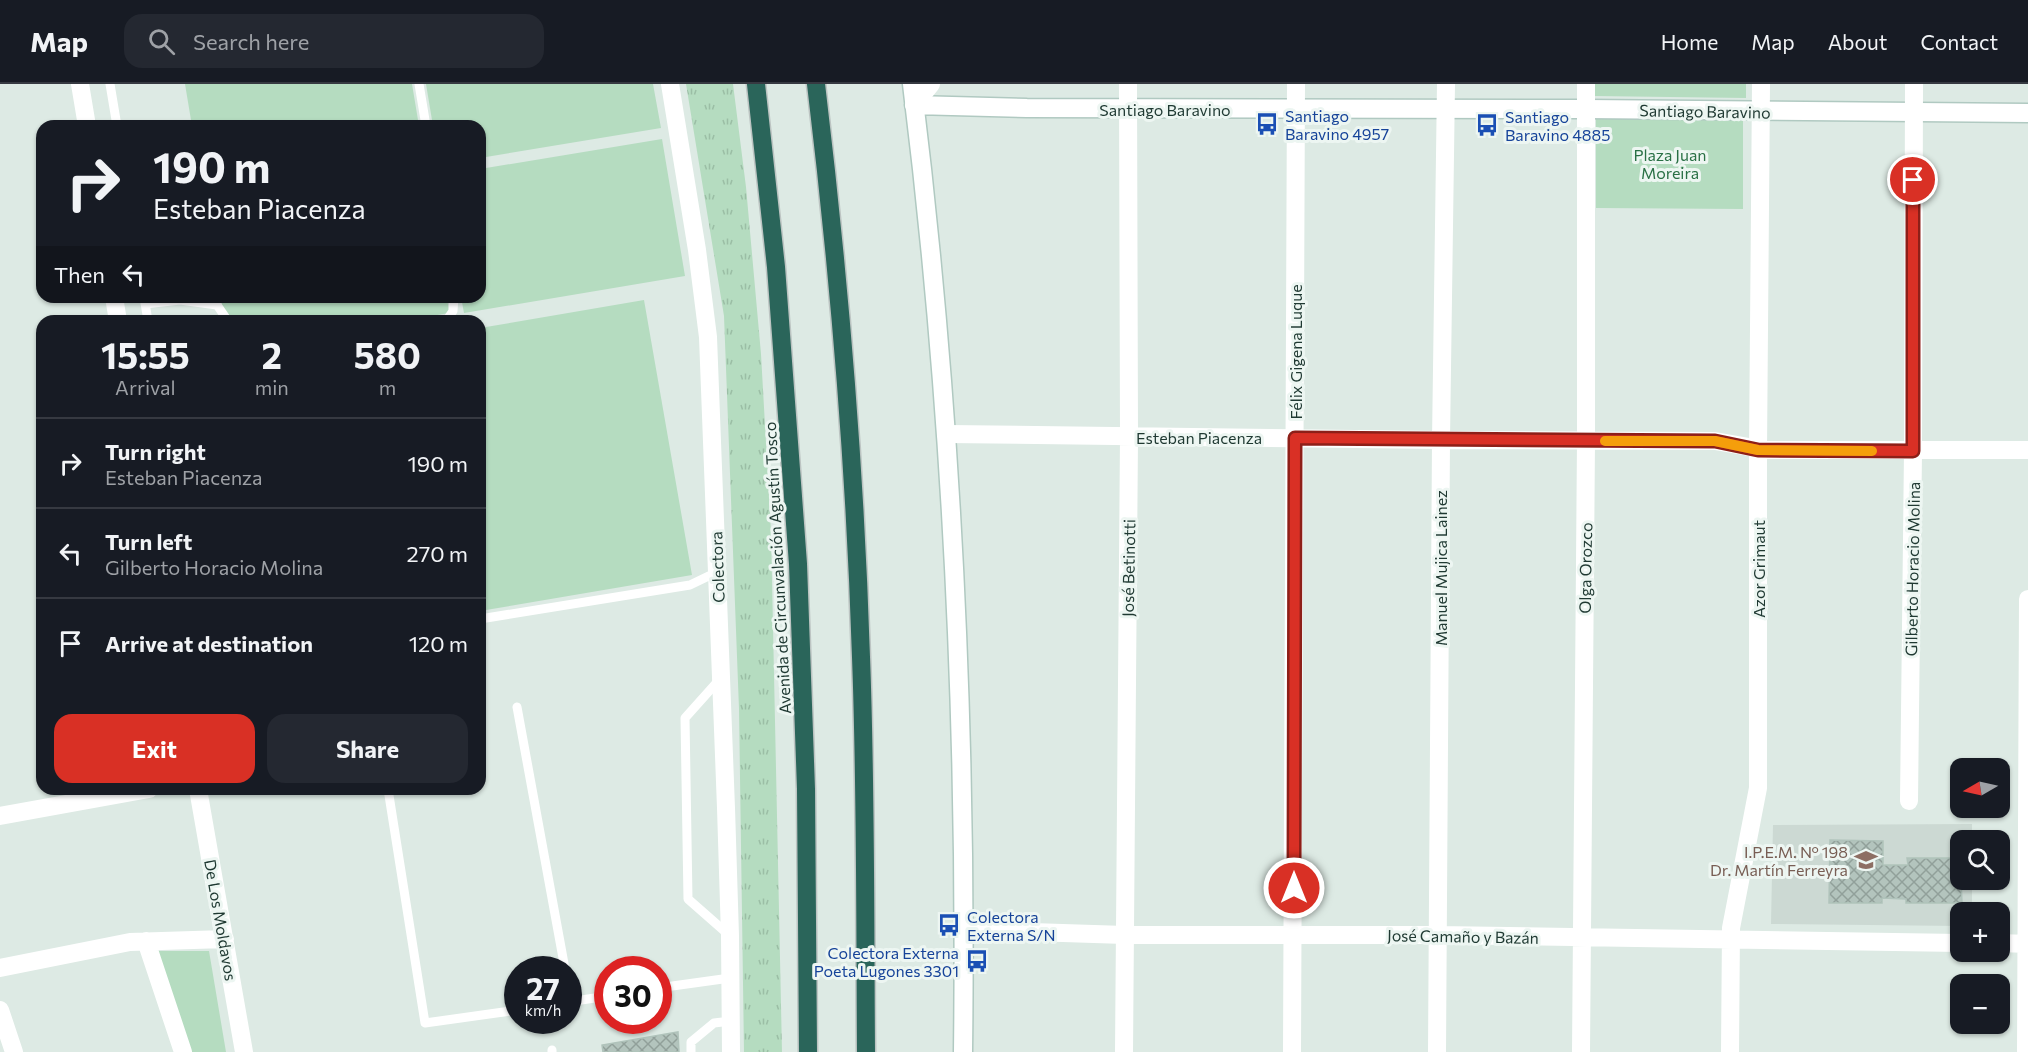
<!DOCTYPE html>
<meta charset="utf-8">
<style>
body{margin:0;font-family:Commissioner,sans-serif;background:#242831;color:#f1f3f6;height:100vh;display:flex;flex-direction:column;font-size:22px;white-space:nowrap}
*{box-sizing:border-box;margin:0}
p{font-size:20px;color:#9ea1a6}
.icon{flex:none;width:33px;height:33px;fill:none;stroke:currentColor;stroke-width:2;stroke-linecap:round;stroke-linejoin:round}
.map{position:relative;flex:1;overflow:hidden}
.sheet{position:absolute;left:36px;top:231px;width:450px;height:480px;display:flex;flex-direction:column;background:#171b24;border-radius:18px;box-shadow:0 2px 4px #0004}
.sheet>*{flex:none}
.top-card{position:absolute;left:36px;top:36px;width:450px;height:183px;border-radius:18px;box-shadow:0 2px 4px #0004;background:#171b24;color:#f1f3f6;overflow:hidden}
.needle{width:39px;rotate:261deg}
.tools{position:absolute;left:1950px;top:674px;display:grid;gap:12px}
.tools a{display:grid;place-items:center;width:60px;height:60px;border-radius:12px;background:#171b24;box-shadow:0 2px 4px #0004;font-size:30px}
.speed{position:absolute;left:504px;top:872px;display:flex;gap:12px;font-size:30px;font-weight:700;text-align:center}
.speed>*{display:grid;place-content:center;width:78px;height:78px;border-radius:50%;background:#171b24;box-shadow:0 2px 4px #0004;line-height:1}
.speed small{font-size:15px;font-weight:400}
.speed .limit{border:9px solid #d22;background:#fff;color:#111}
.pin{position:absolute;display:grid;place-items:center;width:51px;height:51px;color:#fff;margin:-26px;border:3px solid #fff;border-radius:50%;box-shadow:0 2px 6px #0007}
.me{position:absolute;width:66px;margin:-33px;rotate:0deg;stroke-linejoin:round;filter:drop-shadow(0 0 4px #0008)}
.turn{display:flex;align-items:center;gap:21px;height:126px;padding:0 18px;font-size:27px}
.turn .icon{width:78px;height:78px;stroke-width:2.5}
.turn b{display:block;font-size:42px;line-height:51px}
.then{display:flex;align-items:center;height:57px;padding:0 18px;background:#0003;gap:12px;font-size:22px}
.eta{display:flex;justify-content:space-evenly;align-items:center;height:102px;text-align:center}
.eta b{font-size:36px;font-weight:700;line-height:42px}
.button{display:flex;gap:12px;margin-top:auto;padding:12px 18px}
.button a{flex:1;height:69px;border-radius:18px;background:#d93025;color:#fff;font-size:24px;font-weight:700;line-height:69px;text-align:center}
.button a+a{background:#242831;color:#f1f3f6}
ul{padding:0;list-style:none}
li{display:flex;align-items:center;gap:18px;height:90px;padding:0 18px;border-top:2px solid #363941}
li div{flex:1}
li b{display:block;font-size:22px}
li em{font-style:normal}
header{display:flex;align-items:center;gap:36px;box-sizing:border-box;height:84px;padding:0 30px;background:#171b24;border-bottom:2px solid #363941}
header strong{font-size:28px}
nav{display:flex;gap:33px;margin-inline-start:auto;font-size:21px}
.search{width:420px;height:54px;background:#242831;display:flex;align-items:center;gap:15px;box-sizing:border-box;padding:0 21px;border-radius:18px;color:#9ea1a6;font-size:22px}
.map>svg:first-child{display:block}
.built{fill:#ccd9d3}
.grass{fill:url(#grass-tufts)}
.green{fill:#b5dcc0}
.building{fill:url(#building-cross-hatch);stroke:#b0c3bb;stroke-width:1.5}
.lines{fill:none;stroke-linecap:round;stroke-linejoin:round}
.secondary-casing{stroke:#b0c9c1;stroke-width:21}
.motorway-casing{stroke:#bcc4c2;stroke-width:21}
.service{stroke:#fff;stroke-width:9}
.minor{stroke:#fff;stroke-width:18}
.tertiary{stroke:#fff;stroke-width:18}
.secondary{stroke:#fff;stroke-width:18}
.motorway{stroke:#2a655a;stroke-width:18}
.route-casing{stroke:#8d1f18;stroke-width:15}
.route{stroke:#d93025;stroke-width:10}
.slow{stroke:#f59e0b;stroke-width:10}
.labels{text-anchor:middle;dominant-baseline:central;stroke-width:6;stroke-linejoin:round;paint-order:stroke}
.street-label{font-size:16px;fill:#1f3932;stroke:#edf6f2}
.transit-label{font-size:16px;fill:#164399;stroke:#edf6f2;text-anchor:start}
.park-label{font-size:16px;fill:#297045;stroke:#edf6f2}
.education-label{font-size:16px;fill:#785e54;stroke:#edf6f2;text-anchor:end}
</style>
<header>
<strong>Map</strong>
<div class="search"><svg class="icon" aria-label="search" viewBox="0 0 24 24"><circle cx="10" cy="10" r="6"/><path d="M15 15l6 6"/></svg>Search here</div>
<nav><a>Home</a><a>Map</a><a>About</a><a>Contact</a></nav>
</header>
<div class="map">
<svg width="2028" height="968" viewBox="0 0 2028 968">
<defs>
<pattern id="grass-tufts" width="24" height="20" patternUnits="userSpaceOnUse" patternTransform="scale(1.5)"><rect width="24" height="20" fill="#b5dcc0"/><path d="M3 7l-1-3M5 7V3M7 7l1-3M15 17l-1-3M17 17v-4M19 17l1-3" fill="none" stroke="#9bbea5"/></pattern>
<pattern id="building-cross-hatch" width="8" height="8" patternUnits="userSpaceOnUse" patternTransform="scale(1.5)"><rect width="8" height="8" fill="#b3c4bd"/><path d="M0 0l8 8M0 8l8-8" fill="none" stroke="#91a09a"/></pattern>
</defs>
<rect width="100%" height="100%" fill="#ddeae4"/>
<path class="built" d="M1972,740v16h-12v39h12v33h-12v14l-189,-2 2,-99z"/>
<path class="grass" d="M686,0h47l13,103 15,167 10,178 11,520h-38l-5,-343 -15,-393z"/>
<path class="green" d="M185,0h227l7,42h-227z
M426,0h227l8,44 -181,30v-32h-47z
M1594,0h152v14l-152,-2z
M1596,34l147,1v90l-147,-1z
M662,55l23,137 -221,37 -3,-16h19v-128z
M221,213h226l2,16 -46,8h-175l-5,-9z
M644,216l48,275 -212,36v-283z
M156,867h53l17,101h-37z"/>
<path class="building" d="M1830,756l53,1v24h25l-1,-7h53l2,45h-56v-4l-24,-1v5h-53z
M678,948l1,20h-76l-1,-7z"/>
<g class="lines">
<g class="secondary-casing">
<path id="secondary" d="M912,0c40,321 55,645 51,968
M914,21l113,3 559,1 442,4"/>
</g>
<g class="motorway-casing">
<path id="motorway" d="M756,0l20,183 22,297 8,225 2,263
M816,0c23,190 39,382 45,573 5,132 4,263 5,395"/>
</g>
<path class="service" d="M110,0l7,42
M419,0l7,42
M144,213l4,24
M145,220l35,-4 37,5 11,16
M446,237l7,-10 1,-14
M480,535l210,-34 27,-13
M719,596l-34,38 3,181 41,36
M517,623l48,262
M388,705l37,234 93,-13
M658,904l72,-10
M568,918l40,-6
M552,966v2
M691,968v-10l23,-19 17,-2"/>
<path class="minor" d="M80,0l7,42
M914,21l17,-21
M114,213l4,24
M946,350l495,6 274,1 51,9h262
M198,705l46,263
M1909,717l4,-350 1,-367
M0,732l149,-27
M965,846l160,5h312l523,8
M146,857l37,111
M2000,859l28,1
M0,884l130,-26 95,-3
M0,926l14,42
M1124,968l5,-615 -1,-353
M1292,968l4,-968
M1437,968l4,-612 5,-356
M1581,968l5,-611v-357
M1730,968l1,-124 27,-140v-338l3,-366
M2026,968l2,-453"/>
<path class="tertiary" d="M670,0l27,166 11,87 18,471 4,128 1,116"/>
<use href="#secondary" class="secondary"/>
<use href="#motorway" class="motorway"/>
</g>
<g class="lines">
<g class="route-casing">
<path id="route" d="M1294,804l1,-450 420,3 43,9 155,1v-271"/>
</g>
<use href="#route" class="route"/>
<path class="slow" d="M1605,357h110l43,9 114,1"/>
</g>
<defs>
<g id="bus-bare" transform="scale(1.8)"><path d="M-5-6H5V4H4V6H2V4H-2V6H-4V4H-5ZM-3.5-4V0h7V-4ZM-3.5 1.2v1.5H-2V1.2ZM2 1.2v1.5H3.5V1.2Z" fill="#1a4fb4" stroke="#edf6f2" stroke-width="2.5" paint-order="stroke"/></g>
<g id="school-bare" transform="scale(1.8)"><path d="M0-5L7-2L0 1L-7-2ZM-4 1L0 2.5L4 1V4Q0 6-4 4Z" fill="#8d6e63" stroke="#edf6f2" stroke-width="2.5" paint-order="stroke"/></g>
</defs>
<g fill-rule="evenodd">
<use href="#bus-bare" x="1267" y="40"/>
<use href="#bus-bare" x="1487" y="41"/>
<use href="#school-bare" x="1866" y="776"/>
<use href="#bus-bare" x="949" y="841"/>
<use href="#bus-bare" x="977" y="877"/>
</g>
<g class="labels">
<g class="street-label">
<text x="1165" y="25">Santiago Baravino</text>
<text transform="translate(1705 27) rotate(1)">Santiago Baravino</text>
<text transform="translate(1295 268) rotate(-90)">Félix Gigena Luque</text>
<text x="1199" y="353">Esteban Piacenza</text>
<text transform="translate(717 483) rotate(-92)">Colectora</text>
<text transform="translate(777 484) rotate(-93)">Avenida de Circunvalación Agustín Tosco</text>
<text transform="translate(1128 484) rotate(-89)">José Betinotti</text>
<text transform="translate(1440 484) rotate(-90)">Manuel Mujica Lainez</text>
<text transform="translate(1585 484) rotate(-89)">Olga Orozco</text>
<text transform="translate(1758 485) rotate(-90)">Azor Grimaut</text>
<text transform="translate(1912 485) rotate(-89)">Gilberto Horacio Molina</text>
<text transform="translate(221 836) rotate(80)">De Los Moldavos</text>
<text transform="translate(1463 852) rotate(1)">José Camaño y Bazán</text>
</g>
<g class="transit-label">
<text x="1285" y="31">Santiago<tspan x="1285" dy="18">Baravino 4957</tspan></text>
<text x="1505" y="32">Santiago<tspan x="1505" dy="18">Baravino 4885</tspan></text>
<text x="967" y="832">Colectora<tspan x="967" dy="18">Externa S/N</tspan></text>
<text x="959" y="868" text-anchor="end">Colectora Externa<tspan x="959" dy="18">Poeta Lugones 3301</tspan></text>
</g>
<g class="park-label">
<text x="1670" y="70">Plaza Juan<tspan x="1670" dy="18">Moreira</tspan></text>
</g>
<g class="education-label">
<text x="1848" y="767">I.P.E.M. Nº 198<tspan x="1848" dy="18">Dr. Martín Ferreyra</tspan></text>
</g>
</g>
</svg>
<div class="tools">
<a><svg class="needle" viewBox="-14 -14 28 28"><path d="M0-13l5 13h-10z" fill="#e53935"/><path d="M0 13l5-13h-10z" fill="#9ea1a6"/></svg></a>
<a><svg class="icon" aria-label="search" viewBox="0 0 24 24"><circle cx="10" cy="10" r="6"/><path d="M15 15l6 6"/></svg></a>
<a>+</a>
<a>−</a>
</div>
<div class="speed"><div>27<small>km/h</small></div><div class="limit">30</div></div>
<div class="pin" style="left:1913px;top:96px;background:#d93025"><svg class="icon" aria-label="arrive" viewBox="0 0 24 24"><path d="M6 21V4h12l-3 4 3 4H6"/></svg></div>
<svg class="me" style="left:1294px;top:804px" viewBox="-20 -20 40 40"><circle r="17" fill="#d93025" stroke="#fff" stroke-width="3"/><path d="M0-11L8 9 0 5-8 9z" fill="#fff"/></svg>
<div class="top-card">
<div class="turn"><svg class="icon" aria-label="right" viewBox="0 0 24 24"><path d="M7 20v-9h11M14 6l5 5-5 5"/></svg><div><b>190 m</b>Esteban Piacenza</div></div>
<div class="then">Then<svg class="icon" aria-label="left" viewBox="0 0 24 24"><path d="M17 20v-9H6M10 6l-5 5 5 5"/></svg></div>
</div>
<section class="sheet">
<div class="eta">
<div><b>15:55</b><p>Arrival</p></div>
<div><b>2</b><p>min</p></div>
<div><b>580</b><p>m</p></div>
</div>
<ul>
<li><svg class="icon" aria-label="right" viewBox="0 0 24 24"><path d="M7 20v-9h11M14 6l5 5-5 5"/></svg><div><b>Turn right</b><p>Esteban Piacenza</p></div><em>190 m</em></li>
<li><svg class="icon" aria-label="left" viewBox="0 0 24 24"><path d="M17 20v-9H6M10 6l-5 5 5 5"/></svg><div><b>Turn left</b><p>Gilberto Horacio Molina</p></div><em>270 m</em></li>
<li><svg class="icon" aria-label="arrive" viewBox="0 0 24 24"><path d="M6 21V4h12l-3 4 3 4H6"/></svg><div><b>Arrive at destination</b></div><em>120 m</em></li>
</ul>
<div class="button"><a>Exit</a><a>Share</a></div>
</section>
</div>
